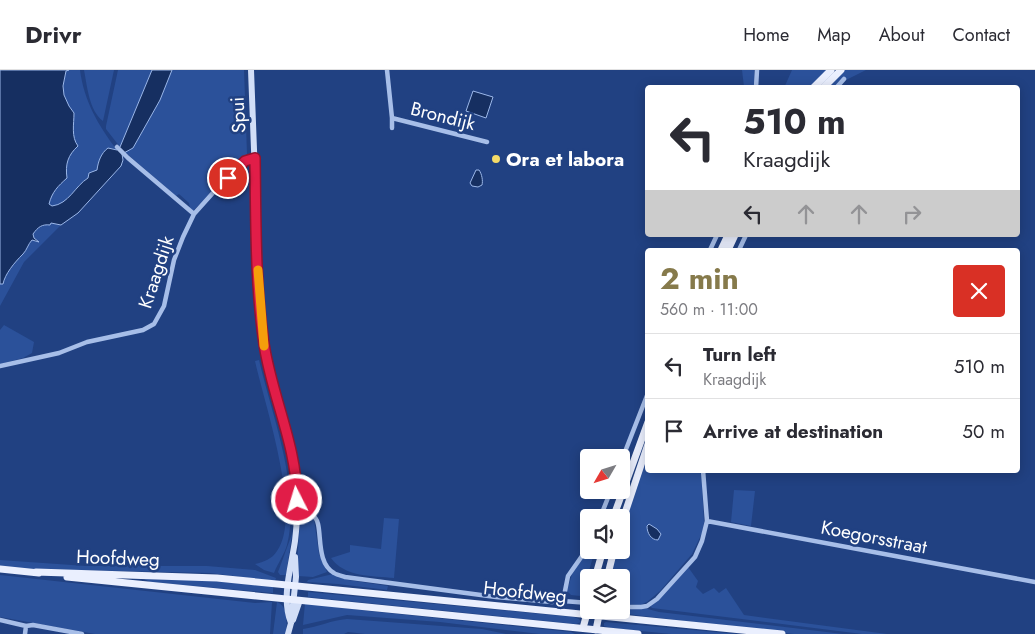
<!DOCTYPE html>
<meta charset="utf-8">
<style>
body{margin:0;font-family:Jost,sans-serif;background:#f7f7f7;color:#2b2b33;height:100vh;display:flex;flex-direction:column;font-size:19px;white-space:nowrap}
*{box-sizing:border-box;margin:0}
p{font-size:16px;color:#7c7c81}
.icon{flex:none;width:28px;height:28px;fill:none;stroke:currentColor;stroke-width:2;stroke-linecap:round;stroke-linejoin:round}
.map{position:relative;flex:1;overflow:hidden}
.side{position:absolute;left:645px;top:178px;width:375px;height:225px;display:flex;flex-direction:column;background:#fff;border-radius:5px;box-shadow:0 2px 12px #0003}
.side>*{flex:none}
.top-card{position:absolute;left:645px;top:15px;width:375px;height:152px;border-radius:5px;box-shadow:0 2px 12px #0003;background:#fff;color:#2b2b33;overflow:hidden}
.needle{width:32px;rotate:231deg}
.buttons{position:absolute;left:580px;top:379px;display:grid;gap:10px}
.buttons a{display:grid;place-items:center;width:50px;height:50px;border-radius:5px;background:#fff;box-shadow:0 2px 12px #0003;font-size:25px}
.pin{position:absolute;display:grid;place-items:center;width:42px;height:42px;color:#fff;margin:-21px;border:2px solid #fff;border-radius:50%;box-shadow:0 1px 5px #0007}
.me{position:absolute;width:55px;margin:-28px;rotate:355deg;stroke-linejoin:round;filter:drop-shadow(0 0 4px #0008)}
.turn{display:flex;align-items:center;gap:18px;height:105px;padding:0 15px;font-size:22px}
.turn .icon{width:65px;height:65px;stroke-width:2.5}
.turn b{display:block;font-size:35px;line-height:42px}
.lanes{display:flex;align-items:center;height:48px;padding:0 15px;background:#0003;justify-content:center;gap:25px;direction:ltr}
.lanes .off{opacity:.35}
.round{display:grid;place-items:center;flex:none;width:52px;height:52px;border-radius:5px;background:#f7f7f7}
.overview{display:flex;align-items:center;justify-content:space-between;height:85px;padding:0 15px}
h1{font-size:30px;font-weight:700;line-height:38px;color:#867a4b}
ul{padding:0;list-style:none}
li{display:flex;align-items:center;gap:15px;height:65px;padding:0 15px;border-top:1px solid #e1e1e2}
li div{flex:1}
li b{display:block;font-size:19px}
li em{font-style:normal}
header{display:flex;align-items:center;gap:30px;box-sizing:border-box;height:70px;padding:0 25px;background:#fff;border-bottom:1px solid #e1e1e2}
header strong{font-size:24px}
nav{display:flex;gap:28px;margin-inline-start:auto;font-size:18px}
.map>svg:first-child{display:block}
.green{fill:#2b519a;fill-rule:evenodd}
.water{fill:#162f61;stroke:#9bb7e9}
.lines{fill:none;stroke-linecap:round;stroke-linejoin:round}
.street{stroke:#a7bee8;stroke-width:4.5}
.secondary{stroke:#d2def7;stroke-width:6}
.primary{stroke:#eaeffe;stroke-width:7}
.route-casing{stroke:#92132f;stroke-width:12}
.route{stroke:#e11d48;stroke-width:9}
.slow{stroke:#f59e0b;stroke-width:9}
.poi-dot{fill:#f5db68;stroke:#214182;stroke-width:2}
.labels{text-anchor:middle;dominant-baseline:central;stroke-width:5;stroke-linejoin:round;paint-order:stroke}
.street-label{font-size:19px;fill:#fff;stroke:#214182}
.poi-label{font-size:19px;font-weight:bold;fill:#fff;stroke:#214182;text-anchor:start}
</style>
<header>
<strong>Drivr</strong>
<nav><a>Home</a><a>Map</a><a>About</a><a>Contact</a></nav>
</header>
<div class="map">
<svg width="1035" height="564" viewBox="0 0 1035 564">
<rect width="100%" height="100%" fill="#214182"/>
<path class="green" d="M69,0h11c4,31 18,55 37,80l-5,-2 -15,22 -8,3 -1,5c-13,9 -19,26 -36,28l-3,-2c3,-12 9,-18 18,-26 -1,-13 0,-23 10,-31l-4,-12 1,-22 -5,-7 -5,-11 -1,-9 3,-15z
M84,0h30l-11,51c-14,-10 -16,-36 -19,-51z
M118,0h34l-32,77 -14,-18v-3z
M172,0h72l3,84 -54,57 -3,-3 -1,-5 -10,-9 -3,2 -51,-44 8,-4 27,-48z
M742,0h12l1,17h-11z
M792,0h35l-17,17 -26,1z
M845,0h21l-22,11 -6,6 -11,1z
M51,153l10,2 -37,37 -24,44v-22h3l1,-2 -1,-3 16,-22 5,-4 8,-13h5l-3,-2 -1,-4c5,-7 10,-9 18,-11z
M4,255l30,17 -2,11 -9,5 -23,6v-34z
M259,290c13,56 42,128 28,185 -3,10 -9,18 -13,28l-10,-3 -9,-6c9,-2 17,-5 22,-13 26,-36 -13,-148 -22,-190z
M647,383l1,17h53l3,52 -2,11 -10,21 -32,37 -13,11 -7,3 -19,-1v-26h-11l6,-28h5v-17zM649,454l8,5 4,5 -6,6 -7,-8z
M734,420l21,1 -4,35 -20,-4z
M309,446l5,4 5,34 8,18 -14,5 -15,-1 -1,-12 3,-42 3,-4z
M384,448l15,1 -5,59c-21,-2 -50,-1 -63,-20l19,-6v-7l31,4z
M292,464l-6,41h-6l-2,-3z
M589,480h6l-13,45 -2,1 -9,-1 -4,-4 6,-20z
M0,490l86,6h121l48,4 21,8 -1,3 -65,-8 -180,-4 -30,-3z
M688,497l10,14 -2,6 7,7 11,-6 5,5 7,-5 18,27 143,19h-25l-210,-26 -2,-2z
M333,504l15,6 40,6 -1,4 -49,-6 -31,-2 1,-2z
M0,505l255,28 17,-1 -2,32h-175l-95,-17z
M144,509l54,1 75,6v7l-123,-11z
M308,522l266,25 5,2 2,3 -5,2 -239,-24 -29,-3z
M277,532c12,5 9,20 10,32h-14z
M305,533l64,8 202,21 4,2h-35l-100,-12 -93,-7 -44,10z
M621,538h23l15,4 184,22h-49l-184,-22 -3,-2h14z
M347,549l135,10 24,5h-141l-17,-2 -4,2h-41v-5c15,-2 29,-9 44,-10z
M606,552l130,12h-65l-60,-6 -7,-2v-3z"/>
<path class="water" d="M0,0h69l-3,1 -3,15 1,9 5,11 5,7c0,11 -3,24 4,33 -10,9 -13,18 -11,32 -9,8 -15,14 -18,26l3,2c17,-2 23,-20 36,-28l1,-5 8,-3c1,-8 4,-17 11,-22l9,2 3,-3 32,-77h20l-12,30 -27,48 -11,6 1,6 -2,6 -43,47 -17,12 -10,-2 -1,2c-8,-1 -12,2 -17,9l1,4 5,4 -7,-2c-4,4 -5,10 -9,14 -9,9 -18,20 -20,30h-3z
M473,21l20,6 -7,21 -20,-7z
M476,100h3c3,4 4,11 3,15l-4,2 -6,-1 -2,-3z
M649,454l8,5 4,5 -3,6c-7,0 -11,-7 -11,-14z"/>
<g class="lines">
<path class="street" d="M387,0l5,48 95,24
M756,18l1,-18
M836,18l8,-9
M392,58v-10
M117,77l11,11 66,56
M710,180l7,-15
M739,180l7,-15
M0,296l59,-13 28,-11 56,-12 11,-6 10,-18 10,-46 9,-23 11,-23 26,-29 25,-24 10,-3
M621,392l27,-69
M297,443c5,1 12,0 16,3 12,6 0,45 21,57 3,2 8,3 11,4l151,20 56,5 11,-1 26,2
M600,448l11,-28
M707,451l328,61
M563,531l5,-25 21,-30
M621,537h20l6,-1 10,-7 38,-42 7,-16 5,-20 -4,-51
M0,550l26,6 7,-1 49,9
M25,564l1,-8"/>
<path class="secondary" d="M251,0c2,53 4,106 6,159 1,38 1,78 7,116 8,48 27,92 33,140 2,18 0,38 -2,56 -4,27 -14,57 -4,82
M293,550l7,-20
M288,564l3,-11 5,-46 -1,-20"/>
<path class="primary" d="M813,18l18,-18
M823,18l18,-18
M721,180l7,-15
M728,180l7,-15
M613,448l35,-96
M621,455l27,-81
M0,499l39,4
M36,502l181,6 565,56
M67,507l571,57
M595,508l8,-28
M607,508l7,-28
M583,558l6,-22
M596,560l4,-20"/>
</g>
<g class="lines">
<g class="route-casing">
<path id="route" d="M228,108l17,-17 10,-3c1,62 0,125 9,186 8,53 33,102 33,156"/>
</g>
<use href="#route" class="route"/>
<path class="slow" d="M258,200l6,76"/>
</g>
<circle class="poi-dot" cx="496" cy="89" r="5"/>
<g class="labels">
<g class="street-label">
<text transform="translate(238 45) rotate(-93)">Spui</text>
<text transform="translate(443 46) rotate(14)">Brondijk</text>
<text transform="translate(156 202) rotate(-72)">Kraagdijk</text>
<text transform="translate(874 467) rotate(11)">Koegorsstraat</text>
<text transform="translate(118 488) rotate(2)">Hoofdweg</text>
<text transform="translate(525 522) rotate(6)">Hoofdweg</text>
</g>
<g class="poi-label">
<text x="506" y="89">Ora et labora</text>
</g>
</g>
</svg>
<div class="buttons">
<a><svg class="needle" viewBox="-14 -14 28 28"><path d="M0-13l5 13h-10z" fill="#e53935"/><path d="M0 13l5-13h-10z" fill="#7c7c81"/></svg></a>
<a><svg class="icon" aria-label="sound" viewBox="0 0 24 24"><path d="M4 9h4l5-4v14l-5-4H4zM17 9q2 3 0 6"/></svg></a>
<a><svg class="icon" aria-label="layers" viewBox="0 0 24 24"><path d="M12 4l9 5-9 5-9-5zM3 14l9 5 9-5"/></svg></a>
</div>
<div class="pin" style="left:228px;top:108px;background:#d93025"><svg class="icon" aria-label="arrive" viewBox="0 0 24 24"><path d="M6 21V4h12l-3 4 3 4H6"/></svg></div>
<svg class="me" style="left:297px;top:430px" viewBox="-20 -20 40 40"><circle r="17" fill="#e11d48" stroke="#fff" stroke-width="3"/><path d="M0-11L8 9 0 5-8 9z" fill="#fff"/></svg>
<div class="top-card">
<div class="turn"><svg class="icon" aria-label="left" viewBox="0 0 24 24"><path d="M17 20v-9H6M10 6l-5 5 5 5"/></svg><div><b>510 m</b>Kraagdijk</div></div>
<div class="lanes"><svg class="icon" aria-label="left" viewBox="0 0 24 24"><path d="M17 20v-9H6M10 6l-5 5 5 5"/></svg><svg class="icon off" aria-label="ahead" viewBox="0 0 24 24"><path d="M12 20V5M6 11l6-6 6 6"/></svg><svg class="icon off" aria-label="ahead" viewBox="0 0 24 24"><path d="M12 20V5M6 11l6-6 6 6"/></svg><svg class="icon off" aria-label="right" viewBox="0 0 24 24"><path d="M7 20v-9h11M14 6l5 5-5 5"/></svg></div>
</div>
<section class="side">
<div class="overview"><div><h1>2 min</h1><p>560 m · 11:00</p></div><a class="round" style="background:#d93025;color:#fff"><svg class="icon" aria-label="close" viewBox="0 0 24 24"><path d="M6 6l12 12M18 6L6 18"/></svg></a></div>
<ul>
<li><svg class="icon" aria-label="left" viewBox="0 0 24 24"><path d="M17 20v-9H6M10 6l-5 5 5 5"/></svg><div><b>Turn left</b><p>Kraagdijk</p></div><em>510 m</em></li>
<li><svg class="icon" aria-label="arrive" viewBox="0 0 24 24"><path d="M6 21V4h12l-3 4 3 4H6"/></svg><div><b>Arrive at destination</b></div><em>50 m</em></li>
</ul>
</section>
</div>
